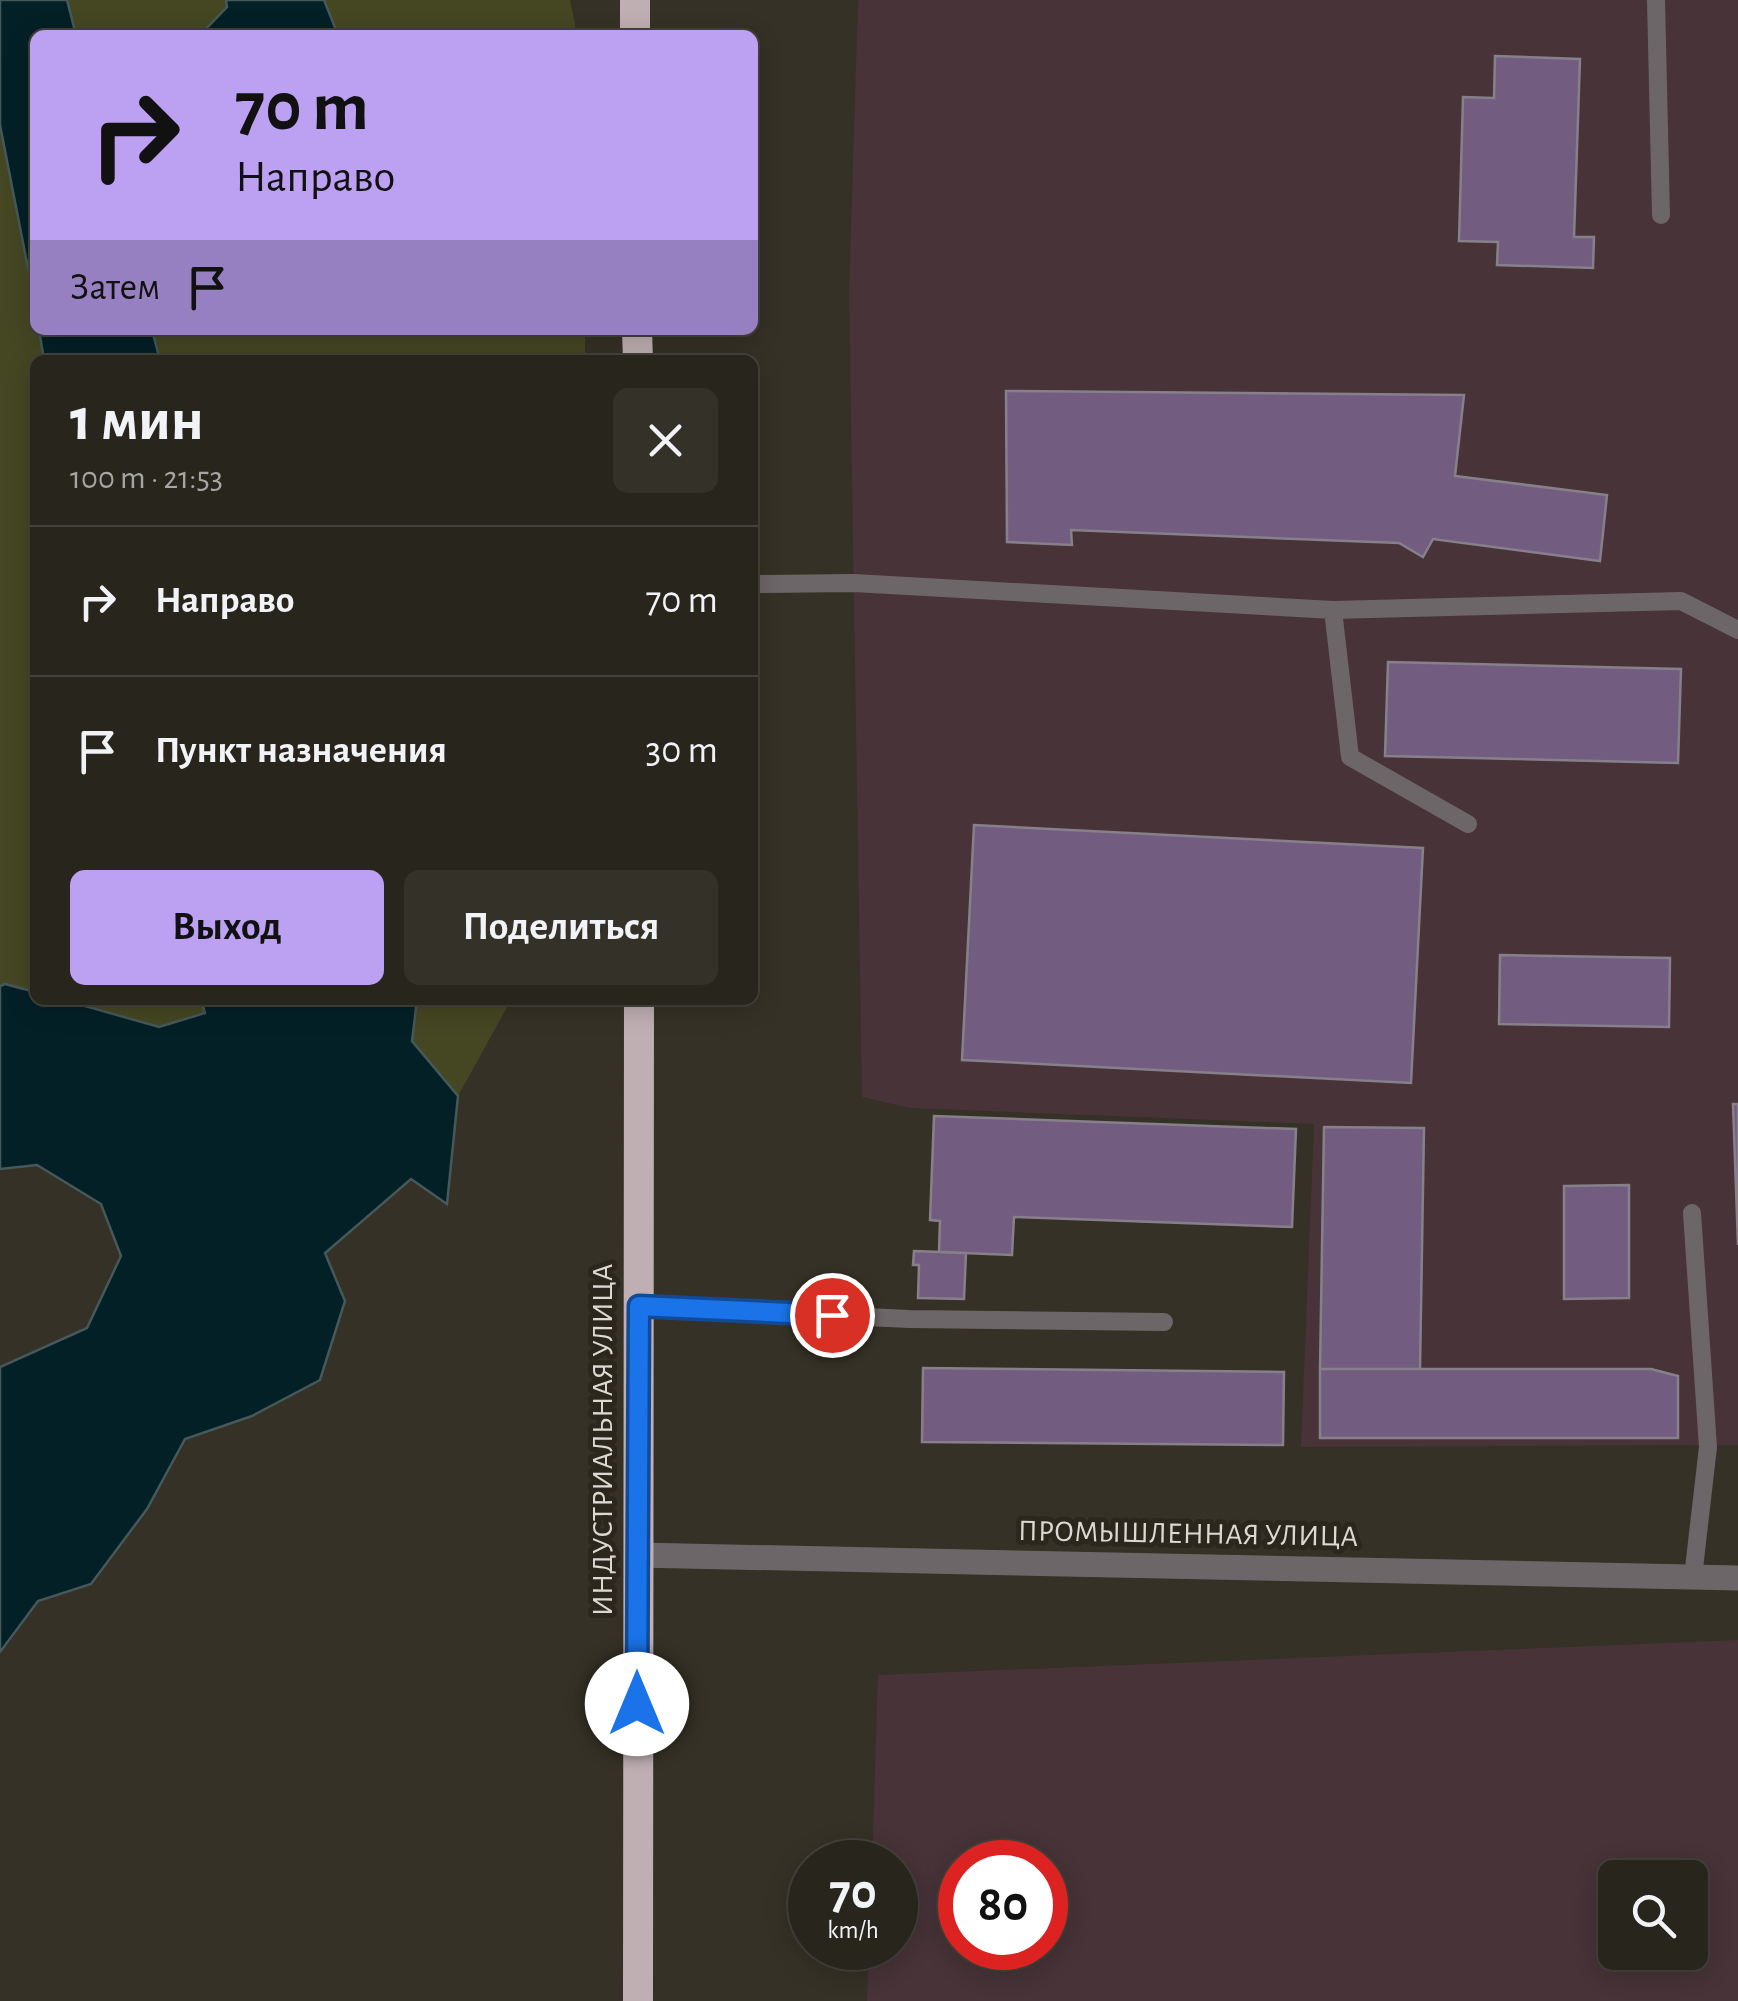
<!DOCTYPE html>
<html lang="ru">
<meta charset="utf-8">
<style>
body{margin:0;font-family:"Alegreya Sans",sans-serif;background:#343129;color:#f1f3f6;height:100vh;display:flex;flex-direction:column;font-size:38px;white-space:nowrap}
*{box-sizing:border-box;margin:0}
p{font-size:32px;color:#a5a5a3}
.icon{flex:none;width:55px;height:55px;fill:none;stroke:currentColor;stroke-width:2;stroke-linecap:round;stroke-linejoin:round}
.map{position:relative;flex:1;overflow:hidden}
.drawer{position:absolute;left:30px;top:355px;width:728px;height:650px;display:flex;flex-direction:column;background:#28251c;border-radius:15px;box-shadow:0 5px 25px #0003,0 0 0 2px #44423b}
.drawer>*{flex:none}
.hud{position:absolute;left:30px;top:30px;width:728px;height:305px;border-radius:15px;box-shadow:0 5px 25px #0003,0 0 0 2px #44423b;background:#bca0f2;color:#111;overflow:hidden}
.controls{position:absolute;left:1598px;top:1860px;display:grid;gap:20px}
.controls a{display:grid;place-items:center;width:110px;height:110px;border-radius:15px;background:#28251c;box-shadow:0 5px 25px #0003,0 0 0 2px #44423b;font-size:50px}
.speed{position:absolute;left:788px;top:1840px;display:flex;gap:20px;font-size:50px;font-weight:700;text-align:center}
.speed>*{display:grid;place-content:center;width:130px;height:130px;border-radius:50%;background:#28251c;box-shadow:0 5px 25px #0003,0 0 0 2px #44423b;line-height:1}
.speed small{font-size:25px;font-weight:400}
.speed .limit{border:15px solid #d22;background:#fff;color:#111}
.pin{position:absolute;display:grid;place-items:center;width:85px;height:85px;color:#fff;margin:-42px;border:5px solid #fff;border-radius:50%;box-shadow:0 2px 10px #0007}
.me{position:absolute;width:110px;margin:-55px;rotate:0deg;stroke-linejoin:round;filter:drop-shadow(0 0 8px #0008)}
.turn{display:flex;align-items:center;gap:35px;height:210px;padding:0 40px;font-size:45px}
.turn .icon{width:130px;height:130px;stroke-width:2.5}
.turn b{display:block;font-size:70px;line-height:85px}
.then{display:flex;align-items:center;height:95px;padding:0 40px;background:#0003;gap:20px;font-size:38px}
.round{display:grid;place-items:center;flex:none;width:105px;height:105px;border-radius:15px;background:#343129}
.headline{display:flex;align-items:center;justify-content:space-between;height:170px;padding:0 40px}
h1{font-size:60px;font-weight:600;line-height:75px}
.button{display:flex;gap:20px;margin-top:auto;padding:20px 40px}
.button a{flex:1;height:115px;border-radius:15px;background:#bca0f2;color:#111;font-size:40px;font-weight:600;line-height:115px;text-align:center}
.button a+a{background:#343129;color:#f1f3f6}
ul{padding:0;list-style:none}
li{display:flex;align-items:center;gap:30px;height:150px;padding:0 40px;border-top:2px solid #44423b}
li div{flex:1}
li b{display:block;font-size:38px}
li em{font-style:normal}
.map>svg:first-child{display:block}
.industrial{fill:#473338;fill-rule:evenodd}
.green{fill:#454723}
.water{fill:#042027;stroke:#45585a;stroke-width:2.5}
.building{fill:#725d80;stroke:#87808b;stroke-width:2.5}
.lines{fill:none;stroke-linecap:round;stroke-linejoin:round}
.lane{stroke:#6d6668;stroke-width:18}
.street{stroke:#6d6668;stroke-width:25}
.highway{stroke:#bfafb2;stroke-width:30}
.route-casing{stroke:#114b97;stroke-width:25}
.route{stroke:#1a73e8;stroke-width:18}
.labels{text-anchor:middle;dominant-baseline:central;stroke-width:10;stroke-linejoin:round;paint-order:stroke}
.street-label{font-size:30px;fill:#dcd9d2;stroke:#2b271d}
</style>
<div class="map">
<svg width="1738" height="2001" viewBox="0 0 1738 2001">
<rect width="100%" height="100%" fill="#353126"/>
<path class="industrial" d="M858,0h880v1445l-437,2 13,-323 -404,-16 -48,-11 -13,-803z
M1738,1640v361h-871l2,-53h26v-86h-23l6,-187zM960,1862h85v86h-85zM1615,1878h75v74h-75z"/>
<path class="green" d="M21,0h549l7,35h-539z
M0,125l32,158 3,21v26h4l5,30h-9v632l-30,-8 -5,2z
M121,330h464v30h-460z
M64,1000h137l4,13 -46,14z
M417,1000h94l-53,96 -46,-55z"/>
<path class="water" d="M0,0h67l9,35h-41v269l-35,-179z
M226,0h98l14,35h-138l27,-28z
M39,330h113l8,30h-116z
M5,984l30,8v8h29l95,27 46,-14 -4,-13h216l-5,41 46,55 -11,108 -36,-25 -86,74 20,48 -25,79 -68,36 -67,23 -38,70 -56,75 -53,17 -38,51v-285l87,-39 34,-72 -20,-52 -64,-39 -37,4v-183z"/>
<path class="building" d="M1495,56l85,3 -6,178h20l-1,31 -96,-3 1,-23 -39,-1 4,-144 31,1z
M1006,391l458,4 -9,81 152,19 -7,66 -167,-22 -10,18 -24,-14 -328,-13 1,15 -65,-3z
M1388,662l293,7 -3,94 -293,-7z
M974,825l449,23 -12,235 -449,-23z
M1500,955l170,3 -1,69 -170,-3z
M1733,1104h5v141z
M934,1116l362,13 -4,98 -278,-10 -2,38 -73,-3 1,-31 -10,-1z
M1324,1127l100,1 -4,241h-100z
M1629,1185v113l-65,1v-113z
M914,1251l52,2 -2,46 -46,-1 1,-33h-6z
M923,1368l361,4 -1,73 -361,-3z
M1320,1369h331l27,7v62h-358z"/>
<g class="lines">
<path class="lane" d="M1656,0l5,215
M752,584l102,-1 479,27 17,147 118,67
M1333,610l348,-9 57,29
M1692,1213l16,234 -15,130
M639,1306l270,13 255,3"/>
<path class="street" d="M637,1555l1101,23"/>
<path class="highway" d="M635,0v35
M637,330l1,30
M638,2001l1,-1001"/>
</g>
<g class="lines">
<g class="route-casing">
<path id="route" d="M637,1704l2,-398 193,9"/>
</g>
<use href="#route" class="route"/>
</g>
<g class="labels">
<g class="street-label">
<text transform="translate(603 1440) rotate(-90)">ИНДУСТРИАЛЬНАЯ УЛИЦА</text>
<text transform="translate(1188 1534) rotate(1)">ПРОМЫШЛЕННАЯ УЛИЦА</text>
</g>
</g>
</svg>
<div class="controls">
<a><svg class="icon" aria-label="search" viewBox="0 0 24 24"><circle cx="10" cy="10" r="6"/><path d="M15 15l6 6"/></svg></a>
</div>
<div class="speed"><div>70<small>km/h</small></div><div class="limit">80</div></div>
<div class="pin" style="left:832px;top:1315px;background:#d93025"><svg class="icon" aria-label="arrive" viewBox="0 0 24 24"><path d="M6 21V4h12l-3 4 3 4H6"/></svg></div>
<svg class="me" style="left:637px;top:1704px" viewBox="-20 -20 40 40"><circle r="19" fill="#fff"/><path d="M0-13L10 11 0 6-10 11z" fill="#1a73e8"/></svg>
<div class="hud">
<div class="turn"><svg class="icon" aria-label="right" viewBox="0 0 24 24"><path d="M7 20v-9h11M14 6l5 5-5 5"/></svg><div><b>70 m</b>Направо</div></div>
<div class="then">Затем<svg class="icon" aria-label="arrive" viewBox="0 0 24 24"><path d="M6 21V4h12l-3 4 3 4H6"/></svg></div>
</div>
<section class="drawer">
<div class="headline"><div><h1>1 мин</h1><p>100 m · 21:53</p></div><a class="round"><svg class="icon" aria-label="close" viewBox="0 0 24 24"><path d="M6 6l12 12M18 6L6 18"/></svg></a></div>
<ul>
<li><svg class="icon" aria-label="right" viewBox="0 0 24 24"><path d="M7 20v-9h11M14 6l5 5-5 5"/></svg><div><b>Направо</b></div><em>70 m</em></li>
<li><svg class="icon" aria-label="arrive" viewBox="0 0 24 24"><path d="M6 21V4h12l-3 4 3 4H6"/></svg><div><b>Пункт назначения</b></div><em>30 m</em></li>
</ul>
<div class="button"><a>Выход</a><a>Поделиться</a></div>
</section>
</div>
